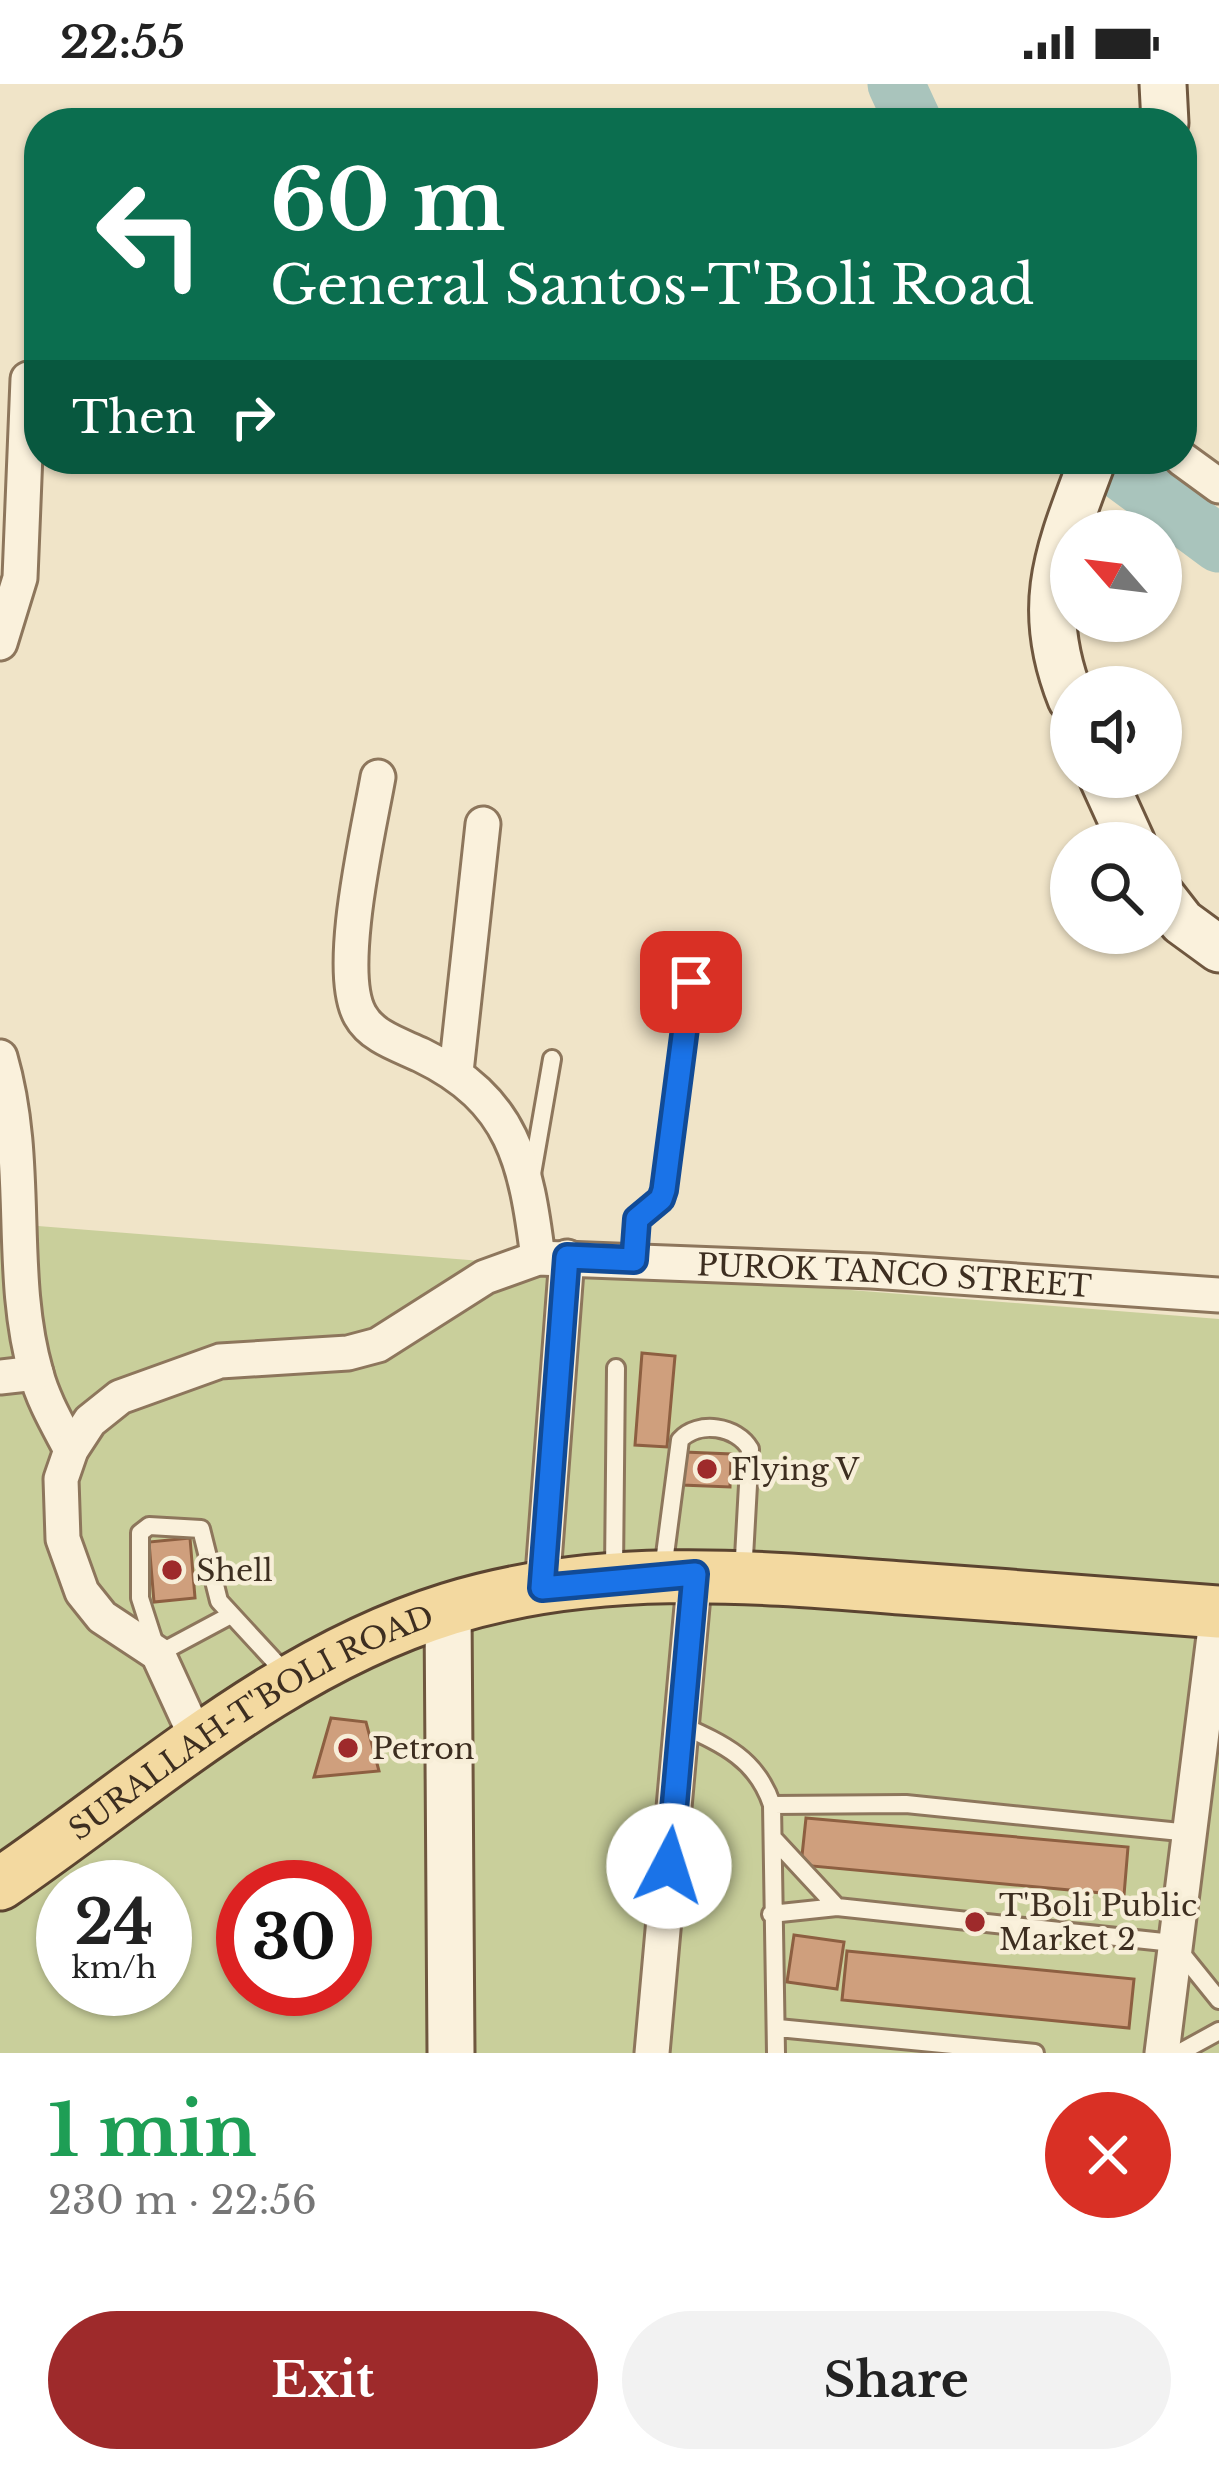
<!DOCTYPE html>
<meta charset="utf-8">
<style>
body{margin:0;font-family:"Libre Baskerville",serif;background:#f2f2f2;color:#222;height:100vh;display:flex;flex-direction:column;font-size:45px;white-space:nowrap}
*{box-sizing:border-box;margin:0}
p{font-size:39px;color:#767676}
.icon{flex:none;width:66px;height:66px;fill:none;stroke:currentColor;stroke-width:2;stroke-linecap:round;stroke-linejoin:round}
.map{position:relative;height:1969px;overflow:hidden}
.drawer{display:flex;flex-direction:column;background:#fff;flex:1}
.drawer>*{flex:none}
.top-card{position:absolute;left:24px;top:24px;width:1173px;height:366px;border-radius:48px;box-shadow:0 3px 9px #0004;background:#0b6e4f;color:#fff;overflow:hidden}
.needle{width:78px;rotate:298deg}
.fabs{position:absolute;left:1050px;top:426px;display:grid;gap:24px}
.fabs a{display:grid;place-items:center;width:132px;height:132px;border-radius:50%;background:#fff;box-shadow:0 3px 9px #0004;font-size:60px}
.speed{position:absolute;left:36px;top:1776px;display:flex;gap:24px;font-size:60px;font-weight:700;text-align:center}
.speed>*{display:grid;place-content:center;width:156px;height:156px;border-radius:50%;background:#fff;box-shadow:0 3px 9px #0004;line-height:1}
.speed small{font-size:30px;font-weight:400}
.speed .limit{border:18px solid #d22;background:#fff;color:#111}
.pin{position:absolute;display:grid;place-items:center;width:102px;height:102px;color:#fff;margin:-51px;border-radius:24px;box-shadow:0 6px 18px #0006}
.me{position:absolute;width:132px;margin:-66px;rotate:5deg;stroke-linejoin:round;filter:drop-shadow(0 0 9px #0008)}
.turn{display:flex;align-items:center;gap:42px;height:252px;padding:0 48px;font-size:54px}
.turn .icon{width:156px;height:156px;stroke-width:2.5}
.turn b{display:block;font-size:84px;line-height:102px}
.then{display:flex;align-items:center;height:114px;padding:0 48px;background:#0003;gap:24px;font-size:45px}
.round{display:grid;place-items:center;flex:none;width:126px;height:126px;border-radius:63px;background:#f2f2f2}
.overview{display:flex;align-items:center;justify-content:space-between;height:204px;padding:0 48px}
h1{font-size:72px;font-weight:700;line-height:90px;color:#1e9e55}
.action{display:flex;gap:24px;margin-top:auto;padding:24px 48px}
.action a{flex:1;height:138px;border-radius:72px;background:#9e2a2b;color:#fff;font-size:48px;font-weight:700;line-height:138px;text-align:center}
.action a+a{background:#f2f2f2;color:#222}
.status{display:flex;justify-content:space-between;align-items:center;height:84px;padding:0 60px;background:#fff;direction:ltr}
.status svg{height:33px;fill:currentColor}
.map>svg:first-child{display:block}
.green{fill:#c9cf9b;fill-rule:evenodd}
.lines{fill:none;stroke-linecap:round;stroke-linejoin:round}
.river{stroke:#a9c4bc;stroke-width:57}
.building{fill:#cf9f7d;stroke:#8d5f41;stroke-width:3}
.lane-casing{stroke:#8d765c;stroke-width:22}
.street-casing{stroke:#8d765c;stroke-width:39}
.secondary-casing{stroke:#6f573f;stroke-width:51}
.primary-casing{stroke:#5b4430;stroke-width:57}
.lane{stroke:#faf1dc;stroke-width:16}
.street{stroke:#faf1dc;stroke-width:33}
.secondary{stroke:#faf1dc;stroke-width:45}
.primary{stroke:#f3d9a0;stroke-width:51}
.route-casing{stroke:#114b97;stroke-width:30}
.route{stroke:#1a73e8;stroke-width:21}
.poi-dot{fill:#9e2a2b;stroke:#f7eed8;stroke-width:4.5}
.labels{text-anchor:middle;dominant-baseline:central;stroke-width:9;stroke-linejoin:round;paint-order:stroke}
.street-label{font-size:30px;fill:#3d2e20;stroke:#f7eed8}
.poi-label{font-size:30px;fill:#3d2e20;stroke:#f7eed8;text-anchor:start}
</style>
<div class="status"><b>22:55</b><svg viewBox="0 0 49 12"><path d="M0 12V9h3v3zM5 12V6h3v6zM10 12V3h3v9zM15 12V0h3v12zM26 1h20v11H26zM47 4h2v5h-2z"/></svg></div>
<div class="map">
<svg width="1219" height="1969" viewBox="0 0 1219 1969">
<rect width="100%" height="100%" fill="#f0e4c8"/>
<path class="green" d="M0,1139l1219,96v734h-1219zM63,1803h102v102h-102zM243,1803h102v102h-102z"/>
<g class="lines">
<path class="river" d="M896,0l18,39
M1104,375l115,85"/>
</g>
<path class="building" d="M642,1269l33,3 -8,91 -32,-2z
M684,1368l47,2 -1,33 -48,-2z
M190,1454l5,60 -41,4 -5,-60z
M331,1634l35,4 13,49 -65,6z
M806,1734l322,29 -4,48 -323,-30z
M794,1851l50,7 -7,47 -50,-7z
M847,1867l287,28 -5,49 -287,-28z"/>
<g class="lines">
<g class="lane-casing">
<path id="lane" d="M531,1096l21,-121
M634,1176l3,-41 27,-29 27,-208
M663,1486l17,-130c18,-20 57,-14 70,9l-7,126
M614,1487l2,-203
M229,1532l-71,38 -18,-56v-65l9,-7 52,3 18,72 71,77
M681,1641c42,19 76,34 91,80l4,248
M772,1721l134,-1 284,29
M773,1754l64,69
M771,1830l66,-7 336,36 46,57
M778,1944l257,25
M1179,1969l40,-22"/>
</g>
<g class="street-casing">
<g id="street">
<path d="M1182,375l37,27"/>
<path d="M0,559l20,-65 8,-199"/>
<path d="M378,693c-9,52 -43,194 -18,238 12,22 40,30 61,40 93,45 105,107 117,203"/>
<path d="M0,973c31,107 7,215 36,316 7,27 22,52 35,77"/>
<path d="M456,988l27,-248"/>
<path d="M0,1293l36,-4"/>
<path d="M542,1504l25,-331"/>
<path id="s1" d="M197,1655l-39,-85 -56,-37 -20,-25 -19,-53 -2,-60 10,-29 19,-29 30,-24 100,-36 128,-8 30,-8 107,-68 53,-19 334,13 347,24"/>
<path d="M652,1969l43,-480"/>
<path d="M1162,1969l55,-441"/>
</g>
</g>
<g class="secondary-casing">
<path id="secondary" d="M1163,0l2,39
M1071,615c-38,-95 -11,-151 22,-240
M1102,693l30,66
M1161,811l21,27 37,27
M448,1525l3,444"/>
</g>
<g class="primary-casing">
<g id="primary">
<path id="s2" d="M0,1800c145,-99 278,-222 449,-275 149,-46 299,-33 452,-21 106,8 212,15 318,24"/>
</g>
</g>
<use href="#lane" class="lane"/>
<use href="#street" class="street"/>
<use href="#secondary" class="secondary"/>
<use href="#primary" class="primary"/>
</g>
<g class="lines">
<g class="route-casing">
<path id="route" d="M669,1782l26,-292 -153,14 25,-331 67,3 3,-41 24,-20 3,-9 27,-208"/>
</g>
<use href="#route" class="route"/>
</g>
<g class="poi-dot">
<circle cx="707" cy="1385" r="12"/>
<circle cx="172" cy="1486" r="12"/>
<circle cx="348" cy="1664" r="12"/>
<circle cx="975" cy="1838" r="12"/>
</g>
<g class="labels">
<g class="street-label">
<text stroke="none"><textPath href="#s1" startOffset="1218">PUROK TANCO STREET</textPath></text>
<text stroke="none"><textPath href="#s2" startOffset="300">SURALLAH-T'BOLI ROAD</textPath></text>
</g>
<g class="poi-label">
<text x="731" y="1385">Flying V</text>
<text x="196" y="1486">Shell</text>
<text x="372" y="1664">Petron</text>
<text x="999" y="1821">T'Boli Public<tspan x="999" dy="34">Market 2</tspan></text>
</g>
</g>
</svg>
<div class="fabs">
<a><svg class="needle" viewBox="-14 -14 28 28"><path d="M0-13l5 13h-10z" fill="#e53935"/><path d="M0 13l5-13h-10z" fill="#767676"/></svg></a>
<a><svg class="icon" aria-label="sound" viewBox="0 0 24 24"><path d="M4 9h4l5-4v14l-5-4H4zM17 9q2 3 0 6"/></svg></a>
<a><svg class="icon" aria-label="search" viewBox="0 0 24 24"><circle cx="10" cy="10" r="6"/><path d="M15 15l6 6"/></svg></a>
</div>
<div class="speed"><div>24<small>km/h</small></div><div class="limit">30</div></div>
<div class="pin" style="left:691px;top:898px;background:#d93025"><svg class="icon" aria-label="arrive" viewBox="0 0 24 24"><path d="M6 21V4h12l-3 4 3 4H6"/></svg></div>
<svg class="me" style="left:669px;top:1782px" viewBox="-20 -20 40 40"><circle r="19" fill="#fff"/><path d="M0-13L10 11 0 6-10 11z" fill="#1a73e8"/></svg>
<div class="top-card">
<div class="turn"><svg class="icon" aria-label="left" viewBox="0 0 24 24"><path d="M17 20v-9H6M10 6l-5 5 5 5"/></svg><div><b>60 m</b>General Santos-T'Boli Road</div></div>
<div class="then">Then<svg class="icon" aria-label="right" viewBox="0 0 24 24"><path d="M7 20v-9h11M14 6l5 5-5 5"/></svg></div>
</div>
</div>
<section class="drawer">
<div class="overview"><div><h1>1 min</h1><p>230 m · 22:56</p></div><a class="round" style="background:#d93025;color:#fff"><svg class="icon" aria-label="close" viewBox="0 0 24 24"><path d="M6 6l12 12M18 6L6 18"/></svg></a></div>
<div class="action"><a>Exit</a><a>Share</a></div>
</section>
